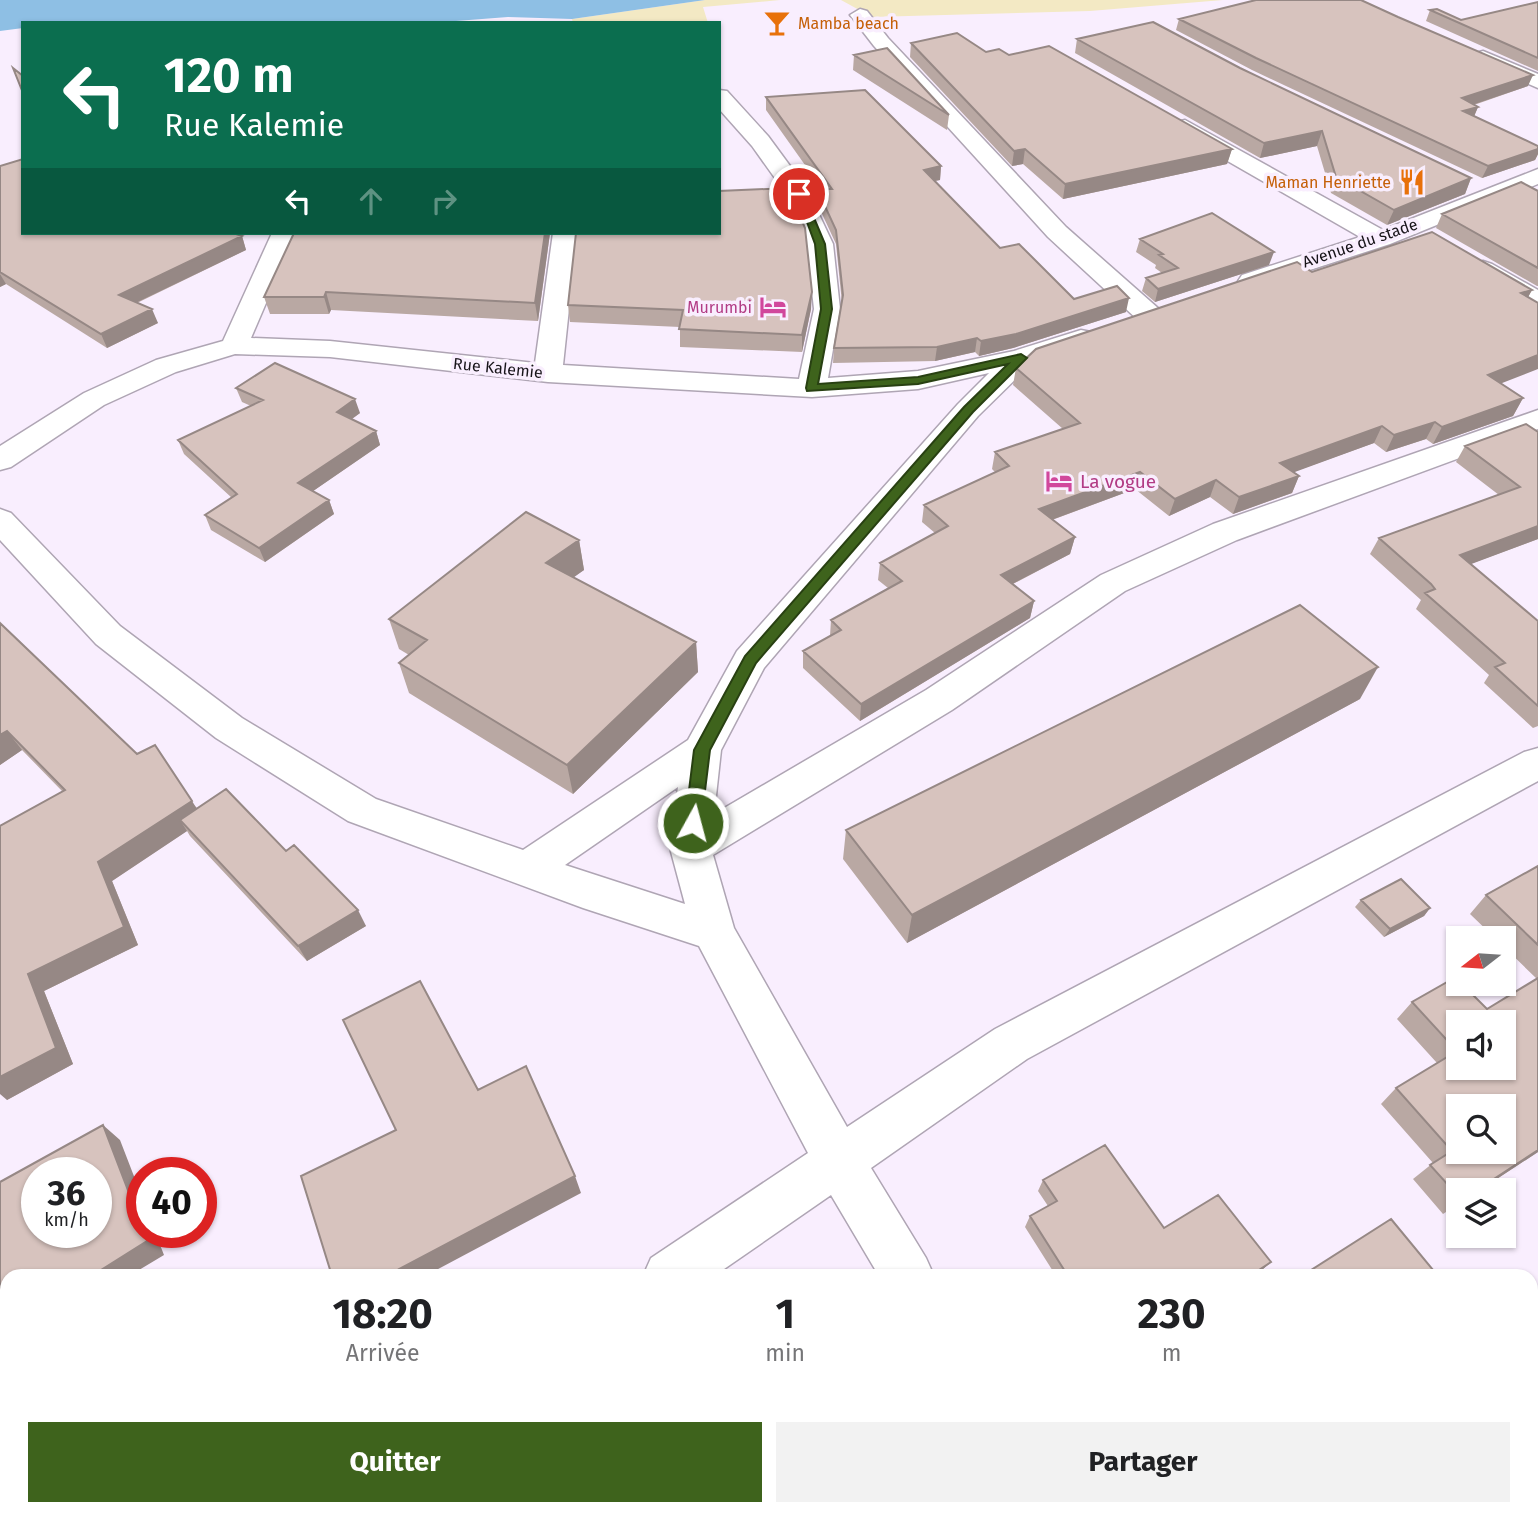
<!DOCTYPE html>
<html lang="fr">
<meta charset="utf-8">
<style>
body{margin:0;font-family:"Fira Sans",sans-serif;background:#f2f2f2;color:#202124;height:100vh;display:flex;flex-direction:column;font-size:26px;white-space:nowrap}
*{box-sizing:border-box;margin:0}
p{font-size:23px;color:#757577}
.icon{flex:none;width:38px;height:38px;fill:none;stroke:currentColor;stroke-width:2;stroke-linecap:round;stroke-linejoin:round}
.map{position:relative;flex:1;overflow:hidden}
.side{position:absolute;left:0px;top:1269px;width:1538px;height:247px;display:flex;flex-direction:column;background:#fff;border-radius:21px 21px 0 0;box-shadow:0 2px 5px #0004}
.side>*{flex:none}
.top-card{position:absolute;left:21px;top:21px;width:700px;height:214px;border-radius:0px;box-shadow:0 2px 5px #0004;background:#0b6e4f;color:#fff;overflow:hidden}
.needle{width:46px;rotate:253deg}
.controls{position:absolute;left:1446px;top:926px;display:grid;gap:14px}
.controls a{display:grid;place-items:center;width:70px;height:70px;border-radius:0px;background:#fff;box-shadow:0 2px 5px #0004;font-size:35px}
.speed{position:absolute;left:21px;top:1157px;display:flex;gap:14px;font-size:35px;font-weight:700;text-align:center}
.speed>*{display:grid;place-content:center;width:91px;height:91px;border-radius:50%;background:#fff;box-shadow:0 2px 5px #0004;line-height:1}
.speed small{font-size:18px;font-weight:400}
.speed .limit{border:10px solid #d22;background:#fff;color:#111}
.pin{position:absolute;display:grid;place-items:center;width:60px;height:60px;color:#fff;margin:-30px;border:4px solid #fff;border-radius:50%;box-shadow:0 2px 7px #0007}
.me{position:absolute;width:77px;margin:-38px;rotate:7deg;stroke-linejoin:round;filter:drop-shadow(0 0 5px #0008)}
.turn{display:flex;align-items:center;gap:24px;height:147px;padding:0 28px;font-size:32px}
.turn .icon{width:91px;height:91px;stroke-width:2.5}
.turn b{display:block;font-size:49px;line-height:60px}
.lanes{display:flex;align-items:center;height:66px;padding:0 28px;background:#0003;justify-content:center;gap:35px;direction:ltr}
.lanes .off{opacity:.35}
.eta{display:flex;justify-content:space-evenly;align-items:center;height:119px;text-align:center}
.eta b{font-size:42px;font-weight:700;line-height:49px}
.button{display:flex;gap:14px;margin-top:auto;padding:14px 28px}
.button a{flex:1;height:80px;border-radius:0px;background:#3e631c;color:#fff;font-size:28px;font-weight:700;line-height:80px;text-align:center}
.button a+a{background:#f2f2f2;color:#202124}
.map>svg:first-child{display:block}
.sand{fill:#f3e9c4}
.water{fill:#8ebfe4}
.lines{fill:none;stroke-linecap:round;stroke-linejoin:round}
.minor-casing{stroke:#afa5b4;stroke-width:3}
.minor{fill:#fff;fill-rule:evenodd}
.wall{fill:#b9a8a3}
.shaded-wall{fill:#968885}
.building{fill:#d7c3be;stroke:#968885;stroke-width:2;fill-rule:evenodd}
.route{fill:#3e631c;stroke:#284012;stroke-width:2}
.labels{text-anchor:middle;dominant-baseline:central;stroke-width:7;stroke-linejoin:round;paint-order:stroke}
.far-food-label{font-size:16px;fill:#c56008;stroke:#f9eefe;text-anchor:start}
.far-street-label{font-size:16px;fill:#171419;stroke:#f9eefe}
.far-hotel-label{font-size:16px;fill:#b23c85;stroke:#f9eefe;text-anchor:end}
.hotel-label{font-size:19px;fill:#b23c85;stroke:#f9eefe;text-anchor:start}
</style>
<div class="map">
<svg width="1538" height="1514" viewBox="0 0 1538 1514">
<rect width="100%" height="100%" fill="#f9eefe"/>
<path class="sand" d="M705,0h75l-77,7 5,16h-135l-1,-4z
M841,0h382l-133,11 -218,6z"/>
<path class="water" d="M0,0h705l-133,19 -64,-2 -78,6h-407v5l-23,3z"/>
<g class="lines">
<g class="minor-casing">
<path id="minor" d="M860,9l7,2 21,27 178,189 93,82 4,6 -4,6 -10,2 -10,-2 -91,-84 -174,-191 -24,-31z
M1483,51l55,23v14l-62,-27 -3,-4 3,-4z
M719,90l8,1 41,45 39,53 26,55 7,65 -12,69 90,-7 96,-20 67,-21 10,2 4,6 -4,6 -60,20 -53,52 -214,252 -43,82 -7,64 212,-124 175,-115 112,-51 325,-114v19l-301,111 -112,51 -173,119 -239,145 21,73 113,199 148,-98 529,-277 14,-4v33l-511,278 -156,109 55,90 8,18h-55l-48,-81 -117,81h-71l8,-18 157,-105 -109,-207 -116,-38 -235,-87 -132,-83 -120,-94 -96,-104v-31l11,4 109,113 122,92 134,81 147,51 165,-110 49,-89 221,-247 31,-31 -71,16 -106,8 -264,-15 -218,-25 -95,-3 -59,18 -72,33 -93,62 -11,3v-24l84,-53 72,-33 67,-19 49,-108h24l-45,105 79,3 205,22 18,-130h24l-14,132 236,14 15,-70 -7,-65 -20,-49 -35,-49 -33,-37zM678,787l-8,61 15,56 -120,-39z
M1185,120l198,110 155,-61v15l-148,60 -139,45 -9,-2 -4,-6 4,-6 118,-38 -183,-105 -3,-5 3,-5z
M1483,261l9,3 46,26v19l-9,-2 -55,-33 -4,-5 4,-5z
M1538,1484v30h-31l2,-6h22v-21z
M297,1508h63l-3,6h-62z
M1021,1508h59l2,6h-58z"/>
</g>
<use href="#minor" class="minor"/>
</g>
<path class="wall" d="M1538,2v69l-112,-50 4,-11 31,10z
M1179,19l349,67 -54,19 4,2 -4,9 64,30v8l-3,6 -53,18 -230,-108 -76,-40z
M1077,39l163,29 231,110 -6,16 -78,31 -56,-32 -14,-47 -57,12 -185,-105z
M911,43l98,12 223,94 -5,15 -164,35 -40,-35 -11,2 -102,-109z
M854,55l95,60 -2,15 -94,-60z
M766,97l175,69 -1,14 -5,1 65,67 74,51 52,13 -113,36 -34,8 -4,-4 -40,9 -102,2 1,-15 8,-45 -6,-59 -19,-41v-14h5l-56,-79z
M0,166l242,70 4,14 -109,53 21,20 -51,25 -101,-64 -6,3z
M1538,191v95h-1l-101,-58 6,-14z
M550,233l-12,88 -207,-11 -2,4h-59l-6,-17z
M1140,239l129,26 -114,37 -13,-11 4,-13 16,-5 -7,-5 1,-3 -20,-13z
M1312,272l220,18 -4,7 -27,86 22,15 -10,18 -80,28 -7,-5 -40,13 -12,-9 -81,29 6,4 -7,17 -59,21 -23,-17 -41,19 -34,-27 -83,31 23,17 -5,17 -57,30 21,17 -4,17 -170,103 -57,-53v-17l27,-15 1,-16 57,-32 -10,-8 2,-17 55,-30 -13,-11 2,-17 71,-33 -3,-3 3,-17 68,-23 -50,-44 3,-17z
M568,305l243,4 -9,43 -122,-5v-20l-110,-5z
M236,388l124,25 -8,6 24,12 4,14 -67,46 16,9 5,14 -69,48 -54,-32 -6,-15 27,-17 -48,-44 -6,-14 73,-34 -9,-4z
M1526,424l12,115 -68,25 68,57v105l-5,2 -49,-45 5,-8 -73,-66 5,-9 -51,-46 9,-16 120,-43 -43,-33 9,-16z
M579,540l5,30 -11,7 123,65 2,30 -125,122 -164,-101 -10,-30 10,-8 -10,-6 -10,-30z
M0,623l137,131 60,54 89,43 80,75 -59,35 -117,-125 -3,-5 -75,50 26,64 -94,46 29,73 -66,36 55,-309 -40,-41 -22,15z
M1360,699l-453,244 -64,-84 3,-29z
M1538,866v286l-58,38h-22v14l-15,10 -30,-35 20,-16 -52,-59 15,-16 41,-25 -40,-44 15,-17 75,7 50,-30 -34,-33v-8h-8l-25,-24 16,-19z
M1361,900l69,8 -6,8 -40,21 -29,-30z
M1043,1180l121,48 107,34 -16,14h-199l-31,-49 5,-11 18,-10 -10,-15z
M902,1508h79l4,6h-79z
M1225,1508h174l-8,6h-163z
M1450,1508h55l-7,6h-44z"/>
<path class="shaded-wall" d="M1533,75l-5,11 -71,24 5,-12z
M1478,107l-5,12 -10,-8z
M1322,131l-5,15 -57,12 4,-15z
M1025,149l-2,15 -11,2 2,-15z
M1232,149l-5,15 -164,35 2,-15z
M1538,149v5l-3,6 -53,18 6,-12z
M941,166l-1,14 -18,3 2,-13z
M1471,178l-6,16 -78,31 7,-15z
M545,233h5l-12,88 -3,-18z
M242,236l4,14 -121,58 -6,-13z
M1274,252l-5,13 -114,37 3,-13z
M0,274l6,10 -6,3z
M1532,290l-9,16 -2,-13z
M326,292l5,18 -2,4 -5,-17z
M812,292l-1,17 -9,43v-17z
M1129,298l-3,14 -113,36 -34,8 2,-15z
M152,309l6,14 -51,25 -6,-14z
M977,338l-2,14 -40,9 2,-14z
M1538,355v14l-59,23 9,-17z
M1523,398l-10,18 -80,28 9,-17z
M355,399l5,14 -18,13 -5,-14z
M1435,422l-9,17 -40,13 8,-17z
M1382,426l-8,17 -101,37 7,-17z
M376,431l4,14 -77,53 -5,-15z
M1140,472l-5,17 -100,37 4,-17z
M1299,476l-7,17 -59,21 6,-17z
M1216,480l-6,17 -41,19 6,-17z
M329,500l5,14 -69,48 -6,-14z
M1538,526v13l-88,33 10,-17z
M1075,537l-5,17 -73,38 4,-17z
M579,540l5,30 -32,23 -6,-30z
M1034,601l-4,17 -170,103 1,-17z
M696,642l2,30 -125,122 -6,-29z
M1378,667l-18,32 -453,244 5,-28z
M7,731l15,19 -22,15v-30z
M192,801l12,19h-24l7,11 -75,50 26,64 -94,46 29,73 -66,36 -7,-6v-17l28,-103 70,-112z
M1430,908l-6,8 -40,21 6,-8z
M358,910l8,16 -59,35 -9,-15z
M103,1125l17,15 22,57v30z
M1538,1150v2l-58,38h-3z
M575,1176l6,17 -156,83h-39z
M144,1232h11l9,23 -35,21h-30l-1,-4z
M1271,1262l-16,14h-5z
M22,1508h33l-8,6h-33z
M854,1508h4l-6,6h-5z"/>
<path class="building" d="M1256,0h105l37,17 135,58 -71,23 16,9 -15,4 75,35v3l-50,17 -232,-108 -77,-39z
M1538,2v56l-108,-48 7,-1 24,11z
M1153,22l87,46 231,110 -77,32 -58,-33 -14,-46 -58,12 -187,-104z
M957,33l29,19 13,-3 10,6 40,-9 183,103 -167,35 -40,-35 -11,2 -103,-108z
M887,48l62,67 -95,-60z
M13,68l10,8v17z
M865,90l76,76 -17,4 76,78 19,-4 55,55 43,-13 12,12 -113,36 -35,7 -4,-3 -40,9 -103,1 9,-53 -7,-65 -19,-41h15l-66,-92z
M23,159v74h210l9,3 -123,59 33,14 -51,25 -101,-62v-106z
M1521,182l17,9v77l-96,-54z
M788,188l17,40 7,64 -10,43 -123,-6 4,-19 -115,-5 8,-72h143v-42z
M1212,213l62,39 -116,37 -12,-11 32,-10 -19,-13 4,-1 -23,-15z
M1432,232l100,58 -11,3 17,10v52l-50,20 35,23 -81,29 -7,-5 -41,13 -12,-9 -102,37 19,13 -60,21 -23,-17 -41,19 -35,-27 -101,37 36,28 -74,38 33,26 -173,103 -58,-53 38,-21 -10,-10 71,-39 -22,-18 68,-37 -24,-21 85,-39 -14,-14 85,-29 -64,-55 20,-19 261,-87 15,10z
M294,233h251l-10,70 -209,-11 -2,5h-60z
M275,363l80,36 -18,13 39,19 -78,52 31,17 -70,48 -54,-33 32,-21 -59,-54 85,-40 -27,-12z
M1526,424l12,8v94l-78,29 78,66v85l-43,-39 10,-4 -80,-70 10,-4 -4,-5 -52,-46 141,-51 -55,-41z
M526,512l53,28 -33,23 150,79 -129,123 -168,-102 28,-23 -38,-21z
M1300,605l78,62 -466,248 -66,-85z
M0,623l137,131 18,-9 37,56 -94,61 26,65 -96,47 28,74 -56,29v-251l65,-36 -58,-59 -7,4z
M226,789l60,62 8,-6 64,65 -60,36 -118,-126z
M1538,866v79l-52,-50z
M1401,879l29,29 -40,21 -29,-29z
M1456,977l2,2v5h4l25,25 51,-31v172l-61,40h-19v6l-28,-31 22,-14 -56,-63 61,-37 -45,-49zM1458,1022h45v46h-45zM1458,1106h45v46h-45z
M420,981l58,109 48,-24 49,110 -189,100h-54l-31,-100 95,-46 -53,-110z
M103,1125l39,102v5h2l3,9 -49,31 1,4h-92v232h15l-8,6h-14v-332zM37,1172h59v60h-59z
M1105,1145l59,83 54,-33 53,67 -21,14h-182l-38,-60 27,-15 -14,-21z
M1391,1219l47,57h-127l-3,-4z
M1531,1405l7,8v70l-7,5z
M695,1508h159l-7,6h-149z
M909,1508h72l4,6h-72z
M1240,1508h159l-8,6h-147z
M1472,1508h33l-7,6h-22z"/>
<path class="route" d="M796,192l8,2 21,50 7,65 -14,75 100,-7 103,-23 6,4 -54,54 -217,251 -46,87 -9,73 -2,5h-12l-2,-5 9,-73 51,-94 219,-249 44,-43 -90,20 -111,7 -1,-3 15,-79 -6,-65z"/>
<defs>
<g id="bar-bare" transform="scale(2.1)"><path d="M-6-5H6L.8 .8V4.5H3.5V6h-7V4.5H-.8V.8Z" fill="#e8710a" stroke="#f9eefe" stroke-width="2.5" paint-order="stroke"/></g>
<g id="restaurant-bare" transform="scale(2.1)"><path d="M-5-6h1v4h1v-4h1v4h1v-4h1v5L-1.5 .5V6h-2V.5L-5-1ZM5-6V6H3V1.5H1.5Q1.5-4 5-6Z" fill="#e8710a" stroke="#f9eefe" stroke-width="2.5" paint-order="stroke"/></g>
<g id="hotel-bare" transform="scale(2.1)"><path d="M-6-4.5h1.5V1H6V5H4.5V3h-9V5H-6ZM-4 0a1.8 1.8 0 1 1 3.6 0ZM.5 0V-2.5h3Q6-2.5 6 0Z" fill="#d1479c" stroke="#f9eefe" stroke-width="2.5" paint-order="stroke"/></g>
</defs>
<g fill-rule="evenodd">
<use href="#bar-bare" x="777" y="23"/>
<use href="#restaurant-bare" x="1412" y="182"/>
<use href="#hotel-bare" x="773" y="307"/>
<use href="#hotel-bare" x="1059" y="481"/>
</g>
<g class="labels">
<g class="far-food-label">
<text x="798" y="23">Mamba beach</text>
<text x="1391" y="182" text-anchor="end">Maman Henriette</text>
</g>
<g class="far-street-label">
<text transform="translate(1360 243) rotate(-19)">Avenue du stade</text>
<text transform="translate(498 368) rotate(6)">Rue Kalemie</text>
</g>
<g class="far-hotel-label">
<text x="752" y="307">Murumbi</text>
</g>
<g class="hotel-label">
<text x="1080" y="481">La vogue</text>
</g>
</g>
</svg>
<div class="controls">
<a><svg class="needle" viewBox="-14 -14 28 28"><path d="M0-13l5 13h-10z" fill="#e53935"/><path d="M0 13l5-13h-10z" fill="#757577"/></svg></a>
<a><svg class="icon" aria-label="sound" viewBox="0 0 24 24"><path d="M4 9h4l5-4v14l-5-4H4zM17 9q2 3 0 6"/></svg></a>
<a><svg class="icon" aria-label="search" viewBox="0 0 24 24"><circle cx="10" cy="10" r="6"/><path d="M15 15l6 6"/></svg></a>
<a><svg class="icon" aria-label="layers" viewBox="0 0 24 24"><path d="M12 4l9 5-9 5-9-5zM3 14l9 5 9-5"/></svg></a>
</div>
<div class="speed"><div>36<small>km/h</small></div><div class="limit">40</div></div>
<div class="pin" style="left:799px;top:194px;background:#d93025"><svg class="icon" aria-label="arrive" viewBox="0 0 24 24"><path d="M6 21V4h12l-3 4 3 4H6"/></svg></div>
<svg class="me" style="left:693px;top:823px" viewBox="-20 -20 40 40"><circle r="17" fill="#3e631c" stroke="#fff" stroke-width="3"/><path d="M0-11L8 9 0 5-8 9z" fill="#fff"/></svg>
<div class="top-card">
<div class="turn"><svg class="icon" aria-label="left" viewBox="0 0 24 24"><path d="M17 20v-9H6M10 6l-5 5 5 5"/></svg><div><b>120 m</b>Rue Kalemie</div></div>
<div class="lanes"><svg class="icon" aria-label="left" viewBox="0 0 24 24"><path d="M17 20v-9H6M10 6l-5 5 5 5"/></svg><svg class="icon off" aria-label="ahead" viewBox="0 0 24 24"><path d="M12 20V5M6 11l6-6 6 6"/></svg><svg class="icon off" aria-label="right" viewBox="0 0 24 24"><path d="M7 20v-9h11M14 6l5 5-5 5"/></svg></div>
</div>
<section class="side">
<div class="eta">
<div><b>18:20</b><p>Arrivée</p></div>
<div><b>1</b><p>min</p></div>
<div><b>230</b><p>m</p></div>
</div>
<div class="button"><a>Quitter</a><a>Partager</a></div>
</section>
</div>
